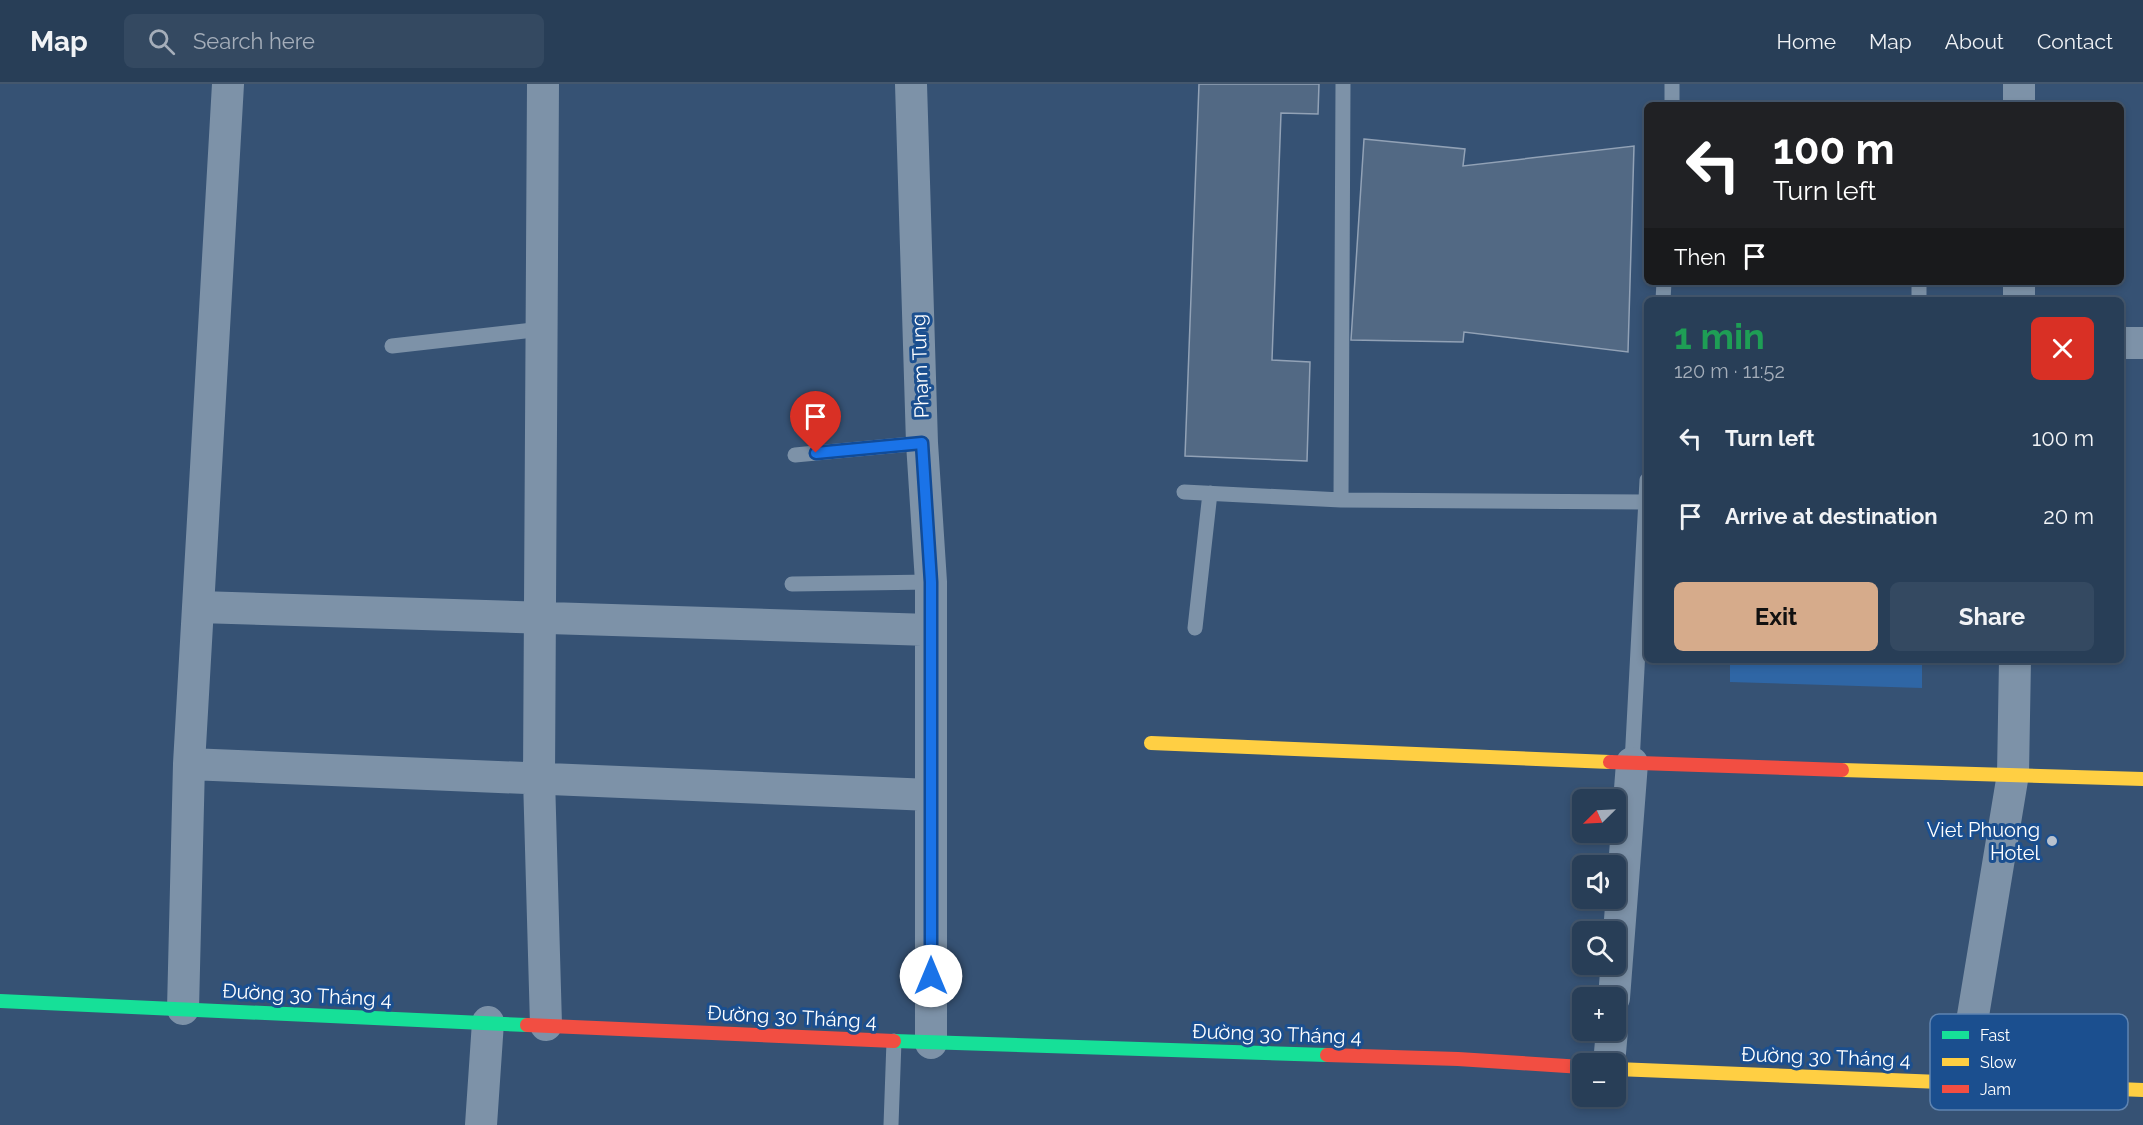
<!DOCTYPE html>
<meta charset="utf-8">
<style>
body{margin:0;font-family:Raleway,sans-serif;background:#344961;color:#f1f3f6;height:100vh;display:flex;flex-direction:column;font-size:22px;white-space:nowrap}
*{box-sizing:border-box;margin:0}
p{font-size:20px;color:#a5aeba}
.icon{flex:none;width:33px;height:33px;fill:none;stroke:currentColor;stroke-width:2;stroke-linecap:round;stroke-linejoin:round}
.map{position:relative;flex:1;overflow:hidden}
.drawer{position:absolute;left:1644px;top:213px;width:480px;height:366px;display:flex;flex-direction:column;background:#283e57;border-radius:9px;box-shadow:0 3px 9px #0003,0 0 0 2px #44576d}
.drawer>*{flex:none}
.banner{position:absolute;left:1644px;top:18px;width:480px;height:183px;border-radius:9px;box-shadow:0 3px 9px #0003,0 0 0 2px #44576d;background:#202124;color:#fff;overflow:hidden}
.needle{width:39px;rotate:246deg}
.controls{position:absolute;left:1572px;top:705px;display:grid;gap:12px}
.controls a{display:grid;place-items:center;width:54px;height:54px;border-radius:9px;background:#283e57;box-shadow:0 3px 9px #0003,0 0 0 2px #44576d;font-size:30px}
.pin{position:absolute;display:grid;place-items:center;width:51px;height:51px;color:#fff;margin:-62px -26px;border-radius:50% 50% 50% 0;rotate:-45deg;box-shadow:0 0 6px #0007}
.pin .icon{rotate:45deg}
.me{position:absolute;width:66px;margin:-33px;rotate:0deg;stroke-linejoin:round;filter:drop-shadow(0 0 4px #0008)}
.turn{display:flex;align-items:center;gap:21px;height:126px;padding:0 30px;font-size:27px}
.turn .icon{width:78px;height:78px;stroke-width:2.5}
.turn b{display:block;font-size:42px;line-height:51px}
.then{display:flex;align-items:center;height:57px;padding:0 30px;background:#0003;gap:12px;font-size:22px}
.round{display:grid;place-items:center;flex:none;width:63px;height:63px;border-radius:9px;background:#344961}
.overview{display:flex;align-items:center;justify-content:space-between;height:102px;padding:0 30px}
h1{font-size:36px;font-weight:700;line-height:45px;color:#1e9e55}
.button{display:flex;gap:12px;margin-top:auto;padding:12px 30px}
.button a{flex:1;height:69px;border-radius:9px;background:#d6ab8b;color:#111;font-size:24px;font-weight:700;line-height:69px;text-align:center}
.button a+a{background:#344961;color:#f1f3f6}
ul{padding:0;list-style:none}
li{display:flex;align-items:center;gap:18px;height:78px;padding:0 30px}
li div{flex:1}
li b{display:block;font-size:22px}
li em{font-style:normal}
header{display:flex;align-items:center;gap:36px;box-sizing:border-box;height:84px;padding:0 30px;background:#283e57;border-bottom:2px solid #44576d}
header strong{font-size:28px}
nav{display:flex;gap:33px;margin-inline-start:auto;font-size:21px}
.search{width:420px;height:54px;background:#344961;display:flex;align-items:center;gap:15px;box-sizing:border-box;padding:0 21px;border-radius:9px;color:#a5aeba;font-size:22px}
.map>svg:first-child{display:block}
.green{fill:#2f66a5}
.building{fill:#526984;stroke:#92a2b6;stroke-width:1.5}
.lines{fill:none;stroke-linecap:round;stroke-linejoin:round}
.lane{stroke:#7d92a8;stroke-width:15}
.street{stroke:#7d92a8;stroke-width:32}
.fast{stroke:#16e098;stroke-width:14}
.slow{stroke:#ffcf43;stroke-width:14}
.jam{stroke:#f24e42;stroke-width:14}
.route-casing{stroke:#114b97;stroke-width:15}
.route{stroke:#1a73e8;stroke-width:10}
.poi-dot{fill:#b9c2ce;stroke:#1b4f8f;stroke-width:2}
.labels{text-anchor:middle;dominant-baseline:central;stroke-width:6;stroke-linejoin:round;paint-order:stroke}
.street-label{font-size:20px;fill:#fff;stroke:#1b4f8f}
.poi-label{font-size:20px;fill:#fff;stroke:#1b4f8f;text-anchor:end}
.key{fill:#1b4f8f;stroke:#5f84b1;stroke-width:1.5}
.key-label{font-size:16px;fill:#fff}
</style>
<header>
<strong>Map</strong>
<div class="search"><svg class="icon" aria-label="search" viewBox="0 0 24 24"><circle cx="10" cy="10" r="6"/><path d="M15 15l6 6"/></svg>Search here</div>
<nav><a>Home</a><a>Map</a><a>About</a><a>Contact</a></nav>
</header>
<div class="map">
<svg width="2143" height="1041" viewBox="0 0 2143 1041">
<rect width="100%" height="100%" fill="#365274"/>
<path class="green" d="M1730,576h192v28l-192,-6z"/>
<path class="building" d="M1199,0h120l-1,30 -37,-1 -9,247 38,2 -3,99 -122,-5z
M1364,55l101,10 -2,17 171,-20 -6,206 -164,-20 -1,10 -112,-2z"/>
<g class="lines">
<path class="lane" d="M1672,0v21
M1663,216l1,-18
M1919,216v-18
M392,262l150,-17
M795,371l127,-12
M1184,408l157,8 304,2
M1341,416l2,-416
M792,500l139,-2
M1195,544l15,-135
M1632,679l15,-283
M891,1041l3,-84"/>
<path class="street" d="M543,0l-4,694 7,247
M911,0l11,359 9,139v461
M2019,0v21
M2019,198v18
M2121,259h22
M199,523l731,23
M189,680l742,31
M1614,914l18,-235
M183,925l6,-245 39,-680
M1609,980l3,-34
M1962,998l51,-308 2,-114
M481,1041l7,-103"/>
<path class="fast" d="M0,917l527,24
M894,957l433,14"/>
<path class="slow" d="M1151,659l459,19
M1842,686l301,9
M1616,985l527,21"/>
<path class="jam" d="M1610,678l232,8
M527,941l367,16
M1327,971l131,4 124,8"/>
</g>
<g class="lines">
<g class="route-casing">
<path id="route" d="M816,369l106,-10 9,139v394"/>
</g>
<use href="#route" class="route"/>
</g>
<circle class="poi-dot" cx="2052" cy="757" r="6"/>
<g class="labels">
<g class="street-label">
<text transform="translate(920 282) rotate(-92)">Phạm Tung</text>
<text transform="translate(307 911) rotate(3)">Đường 30 Tháng 4</text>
<text transform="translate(792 933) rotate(3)">Đường 30 Tháng 4</text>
<text transform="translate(1277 950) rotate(2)">Đường 30 Tháng 4</text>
<text transform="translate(1826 973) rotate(2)">Đường 30 Tháng 4</text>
</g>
<g class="poi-label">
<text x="2040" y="746">Viet Phuong<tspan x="2040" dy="23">Hotel</tspan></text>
</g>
</g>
<rect x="1930" y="930" width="198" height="96" rx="9" class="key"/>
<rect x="1942" y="947" width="27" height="8" fill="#16e098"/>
<rect x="1942" y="974" width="27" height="8" fill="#ffcf43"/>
<rect x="1942" y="1001" width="27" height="8" fill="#f24e42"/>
<g class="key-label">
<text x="1980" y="957">Fast</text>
<text x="1980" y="984">Slow</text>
<text x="1980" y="1011">Jam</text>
</g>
</svg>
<div class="controls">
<a><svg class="needle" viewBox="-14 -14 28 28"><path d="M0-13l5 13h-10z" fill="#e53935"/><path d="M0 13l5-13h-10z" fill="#a5aeba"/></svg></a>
<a><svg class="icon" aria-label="sound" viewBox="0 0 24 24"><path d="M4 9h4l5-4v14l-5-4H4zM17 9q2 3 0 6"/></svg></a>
<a><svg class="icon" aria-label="search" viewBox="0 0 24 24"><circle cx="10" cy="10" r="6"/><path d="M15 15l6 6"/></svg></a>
<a>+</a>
<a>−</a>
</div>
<div class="pin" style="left:816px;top:369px;background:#d93025"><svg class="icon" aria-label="arrive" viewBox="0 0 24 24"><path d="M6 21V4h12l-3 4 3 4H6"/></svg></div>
<svg class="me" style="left:931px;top:892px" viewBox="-20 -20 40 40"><circle r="19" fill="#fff"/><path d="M0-13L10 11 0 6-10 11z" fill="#1a73e8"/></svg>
<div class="banner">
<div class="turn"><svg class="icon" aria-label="left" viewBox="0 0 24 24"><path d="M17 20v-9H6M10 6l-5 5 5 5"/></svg><div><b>100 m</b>Turn left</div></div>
<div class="then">Then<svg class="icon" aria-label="arrive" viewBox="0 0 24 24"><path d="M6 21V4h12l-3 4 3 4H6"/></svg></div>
</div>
<section class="drawer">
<div class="overview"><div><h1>1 min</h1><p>120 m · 11:52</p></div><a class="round" style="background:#d93025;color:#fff"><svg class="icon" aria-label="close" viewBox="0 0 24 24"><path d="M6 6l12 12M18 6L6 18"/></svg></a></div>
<ul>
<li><svg class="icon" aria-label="left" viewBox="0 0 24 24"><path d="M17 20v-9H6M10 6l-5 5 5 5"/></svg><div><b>Turn left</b></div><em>100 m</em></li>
<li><svg class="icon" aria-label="arrive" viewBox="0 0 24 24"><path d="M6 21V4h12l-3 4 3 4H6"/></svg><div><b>Arrive at destination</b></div><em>20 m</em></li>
</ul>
<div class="button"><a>Exit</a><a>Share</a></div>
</section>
</div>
